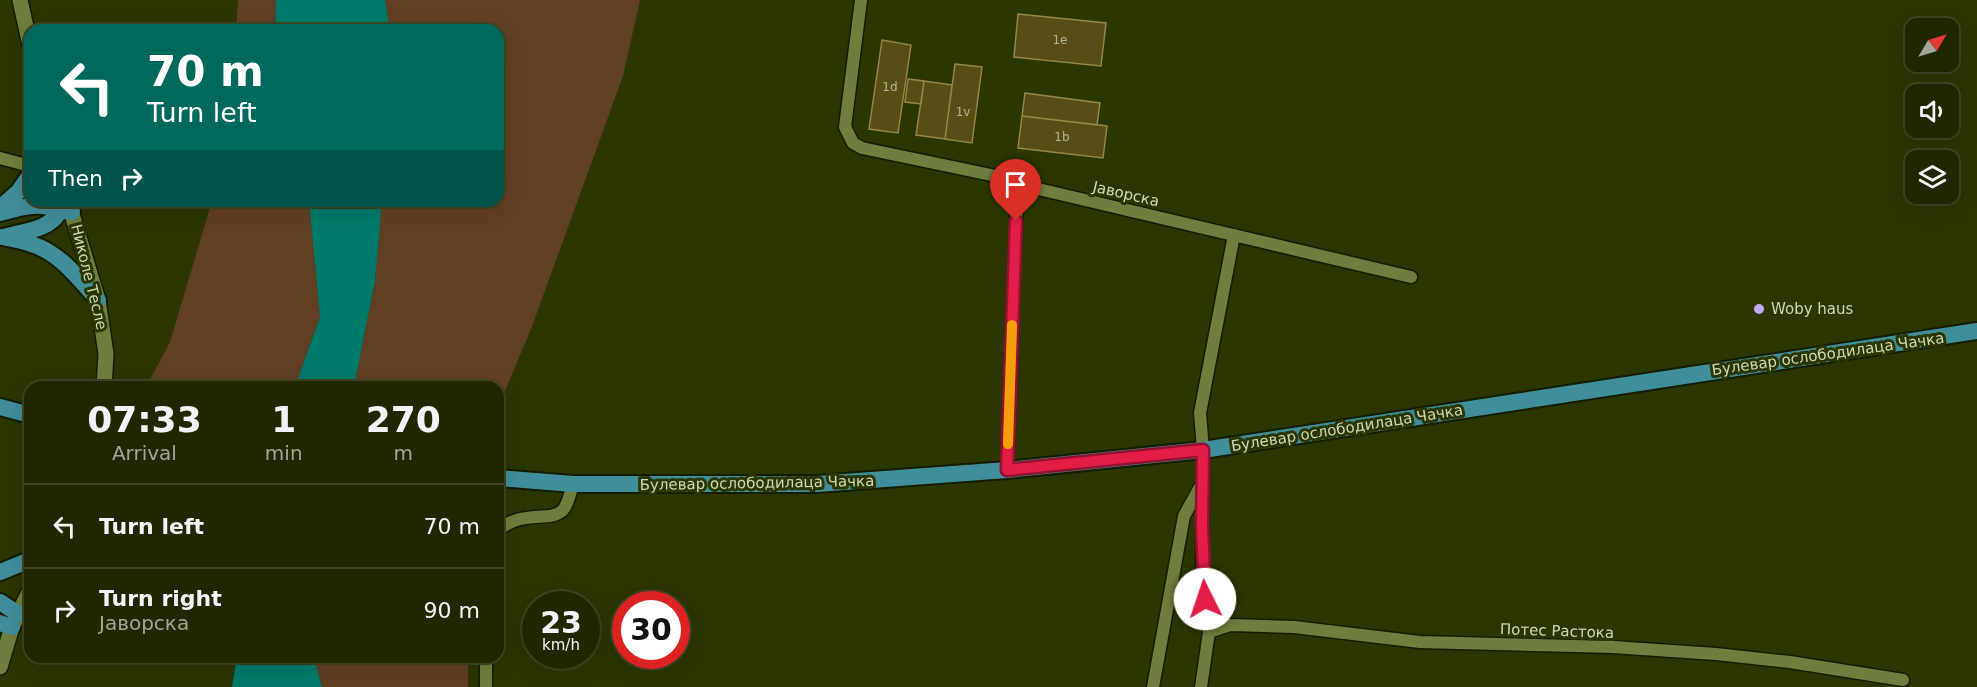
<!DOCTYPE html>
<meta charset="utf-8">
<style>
body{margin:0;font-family:"DejaVu Sans",sans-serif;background:#2d3410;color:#f1f3f6;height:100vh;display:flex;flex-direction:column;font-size:22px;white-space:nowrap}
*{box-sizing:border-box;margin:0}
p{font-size:20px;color:#a2a699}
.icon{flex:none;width:33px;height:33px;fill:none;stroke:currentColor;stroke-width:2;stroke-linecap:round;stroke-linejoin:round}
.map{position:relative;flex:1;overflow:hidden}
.sheet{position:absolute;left:24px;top:381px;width:480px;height:282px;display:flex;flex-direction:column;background:#212801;border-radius:18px;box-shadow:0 6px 24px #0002,0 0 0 2px #3e4423}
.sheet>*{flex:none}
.banner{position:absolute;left:24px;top:24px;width:480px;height:183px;border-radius:18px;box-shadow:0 6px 24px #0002,0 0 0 2px #3e4423;background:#00695c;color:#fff;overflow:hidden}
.needle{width:39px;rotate:52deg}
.tools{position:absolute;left:1905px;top:18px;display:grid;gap:12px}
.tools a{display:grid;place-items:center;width:54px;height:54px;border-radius:12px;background:#212801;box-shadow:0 6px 24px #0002,0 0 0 2px #3e4423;font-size:30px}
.speed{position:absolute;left:522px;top:591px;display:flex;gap:12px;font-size:30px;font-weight:700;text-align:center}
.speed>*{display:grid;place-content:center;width:78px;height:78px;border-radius:50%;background:#212801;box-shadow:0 6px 24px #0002,0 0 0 2px #3e4423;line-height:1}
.speed small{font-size:15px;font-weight:400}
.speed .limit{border:9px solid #d22;background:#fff;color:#111}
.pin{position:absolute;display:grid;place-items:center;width:51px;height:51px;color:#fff;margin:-62px -26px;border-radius:50% 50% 50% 0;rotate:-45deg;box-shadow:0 0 6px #0007}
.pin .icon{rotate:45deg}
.me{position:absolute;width:66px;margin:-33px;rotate:356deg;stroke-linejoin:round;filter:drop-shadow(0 0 4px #0008)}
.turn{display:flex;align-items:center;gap:21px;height:126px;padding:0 24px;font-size:27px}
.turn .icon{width:78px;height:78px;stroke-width:2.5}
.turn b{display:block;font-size:42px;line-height:51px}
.then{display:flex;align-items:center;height:57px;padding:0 24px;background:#0003;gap:12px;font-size:22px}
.eta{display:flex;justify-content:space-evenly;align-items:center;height:102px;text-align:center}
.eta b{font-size:36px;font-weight:700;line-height:42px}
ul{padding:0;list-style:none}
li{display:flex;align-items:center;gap:18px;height:84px;padding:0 24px;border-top:2px solid #3e4423}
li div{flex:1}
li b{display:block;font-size:22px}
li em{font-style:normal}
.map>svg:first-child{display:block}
.green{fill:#613f23}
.water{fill:#007b6b}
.building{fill:#574e15;stroke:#938742;stroke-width:1.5}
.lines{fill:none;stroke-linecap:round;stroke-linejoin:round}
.minor-casing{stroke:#161c00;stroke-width:15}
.tertiary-casing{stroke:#161c00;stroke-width:18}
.primary-casing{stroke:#161c00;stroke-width:20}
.minor{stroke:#6f7e3c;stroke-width:12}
.tertiary{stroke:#6f7e3c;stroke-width:15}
.primary{stroke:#418e9b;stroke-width:16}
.route-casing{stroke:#92132f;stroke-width:15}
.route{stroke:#e11d48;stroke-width:10}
.slow{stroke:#f59e0b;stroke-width:10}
.poi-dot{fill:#c2a8f2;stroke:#2c3601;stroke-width:2}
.labels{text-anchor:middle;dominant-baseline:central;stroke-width:6;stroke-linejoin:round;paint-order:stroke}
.number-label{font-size:12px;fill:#b1b68e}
.street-label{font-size:15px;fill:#cfd8b7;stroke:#2c3601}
.poi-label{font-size:15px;fill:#cfd8b7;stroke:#2c3601;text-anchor:start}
</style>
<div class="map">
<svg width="1977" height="687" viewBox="0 0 1977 687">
<rect width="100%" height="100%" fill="#2c3601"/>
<path class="green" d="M238,0h38l-1,30h-39z
M385,0h255l-17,76 -92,253 -33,79v-21h-144l21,-106 7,-80h116v-171h-108z
M212,201h97l11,116 -25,70h-149l24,-45z
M314,657h154v30h-146z"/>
<path class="water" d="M276,0h109l5,30h-115z
M309,201h73l-7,80 -21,106h-59l25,-70z
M237,657h77l8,30h-90z"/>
<path class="building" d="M1018,14l88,9 -5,43 -87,-9z
M882,40l29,5 -13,88 -29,-4z
M955,64l27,3 -10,76 -27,-4z
M908,79l16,2 -3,23 -16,-2z
M924,81l28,4 -7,54 -29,-4z
M1025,93l75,10 -3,22 -75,-9z
M1022,116l85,10 -4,32 -85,-10z"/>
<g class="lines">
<g class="minor-casing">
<path id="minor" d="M861,0l-16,127 8,16 9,5 134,28 14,8 7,15 -10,271
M0,158l30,8
M1010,184l20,3 381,90
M498,531c22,-22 53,-8 65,-21 6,-7 7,-18 10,-26
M1209,632l21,-7 64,2 126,15 193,5 103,7 74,8 113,18
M486,657v30
M1153,687l31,-171 16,-29
M1201,687l8,-55 -7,-68 1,-114 -3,-37 34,-178"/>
</g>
<g class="tertiary-casing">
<path id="tertiary" d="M20,0l10,45
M68,201l30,99 8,54 -2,33
M0,667l12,-40 18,-37"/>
</g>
<g class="primary-casing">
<path id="primary" d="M0,208l18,-16 12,-17
M0,213c16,-4 33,-10 49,-6 9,2 12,5 23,5
M7,236c18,-5 42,-6 52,-24
M2,237c11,2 22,4 32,8 27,9 46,35 64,55
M0,407l30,8
M498,478l75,6h244l190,-14 196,-20 774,-119
M0,572l30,-12
M0,602l18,12
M0,623l12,4"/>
</g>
<use href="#minor" class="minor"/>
<use href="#tertiary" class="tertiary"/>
<use href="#primary" class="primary"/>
</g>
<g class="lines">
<g class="route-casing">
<path id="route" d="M1016,221l-9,249 196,-20 -1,75 3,74"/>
</g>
<use href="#route" class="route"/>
<path class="slow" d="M1008,444l4,-119"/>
</g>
<circle class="poi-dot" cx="1759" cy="309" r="6"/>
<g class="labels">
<g class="number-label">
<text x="1060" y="40">1e</text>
<text x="890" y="87">1d</text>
<text x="963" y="112">1v</text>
<text x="1062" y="137">1b</text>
</g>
<g class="street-label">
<text transform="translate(1126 194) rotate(13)">Јаворска</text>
<text transform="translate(89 277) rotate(76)">Николе Тесле</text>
<text transform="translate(1828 354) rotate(-8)">Булевар ослободилаца Чачка</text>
<text transform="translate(1347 428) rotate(-9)">Булевар ослободилаца Чачка</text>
<text transform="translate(757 483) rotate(-1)">Булевар ослободилаца Чачка</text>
<text transform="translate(1557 631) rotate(2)">Потес Растока</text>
</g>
<g class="poi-label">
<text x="1771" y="309">Woby haus</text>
</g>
</g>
</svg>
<div class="tools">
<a><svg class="needle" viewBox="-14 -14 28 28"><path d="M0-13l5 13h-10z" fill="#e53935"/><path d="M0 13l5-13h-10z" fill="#a2a699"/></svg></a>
<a><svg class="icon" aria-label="sound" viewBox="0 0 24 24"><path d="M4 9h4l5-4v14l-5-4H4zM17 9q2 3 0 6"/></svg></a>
<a><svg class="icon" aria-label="layers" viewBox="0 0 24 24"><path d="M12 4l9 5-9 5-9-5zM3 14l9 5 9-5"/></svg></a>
</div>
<div class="speed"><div>23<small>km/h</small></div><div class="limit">30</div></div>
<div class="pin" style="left:1016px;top:221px;background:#d93025"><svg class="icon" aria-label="arrive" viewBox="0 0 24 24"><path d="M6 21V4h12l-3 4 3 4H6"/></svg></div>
<svg class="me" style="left:1205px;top:599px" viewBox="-20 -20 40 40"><circle r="19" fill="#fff"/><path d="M0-13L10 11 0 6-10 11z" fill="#e11d48"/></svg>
<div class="banner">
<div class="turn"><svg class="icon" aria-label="left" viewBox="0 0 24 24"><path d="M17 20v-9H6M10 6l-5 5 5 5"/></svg><div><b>70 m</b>Turn left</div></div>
<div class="then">Then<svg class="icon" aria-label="right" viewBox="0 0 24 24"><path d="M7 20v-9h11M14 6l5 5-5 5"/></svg></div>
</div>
<section class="sheet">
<div class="eta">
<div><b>07:33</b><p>Arrival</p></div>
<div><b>1</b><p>min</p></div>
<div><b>270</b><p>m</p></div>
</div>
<ul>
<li><svg class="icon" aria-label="left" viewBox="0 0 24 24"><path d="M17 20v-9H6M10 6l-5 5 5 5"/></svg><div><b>Turn left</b></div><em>70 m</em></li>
<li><svg class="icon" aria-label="right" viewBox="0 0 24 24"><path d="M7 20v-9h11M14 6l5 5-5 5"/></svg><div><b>Turn right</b><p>Јаворска</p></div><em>90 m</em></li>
</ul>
</section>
</div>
